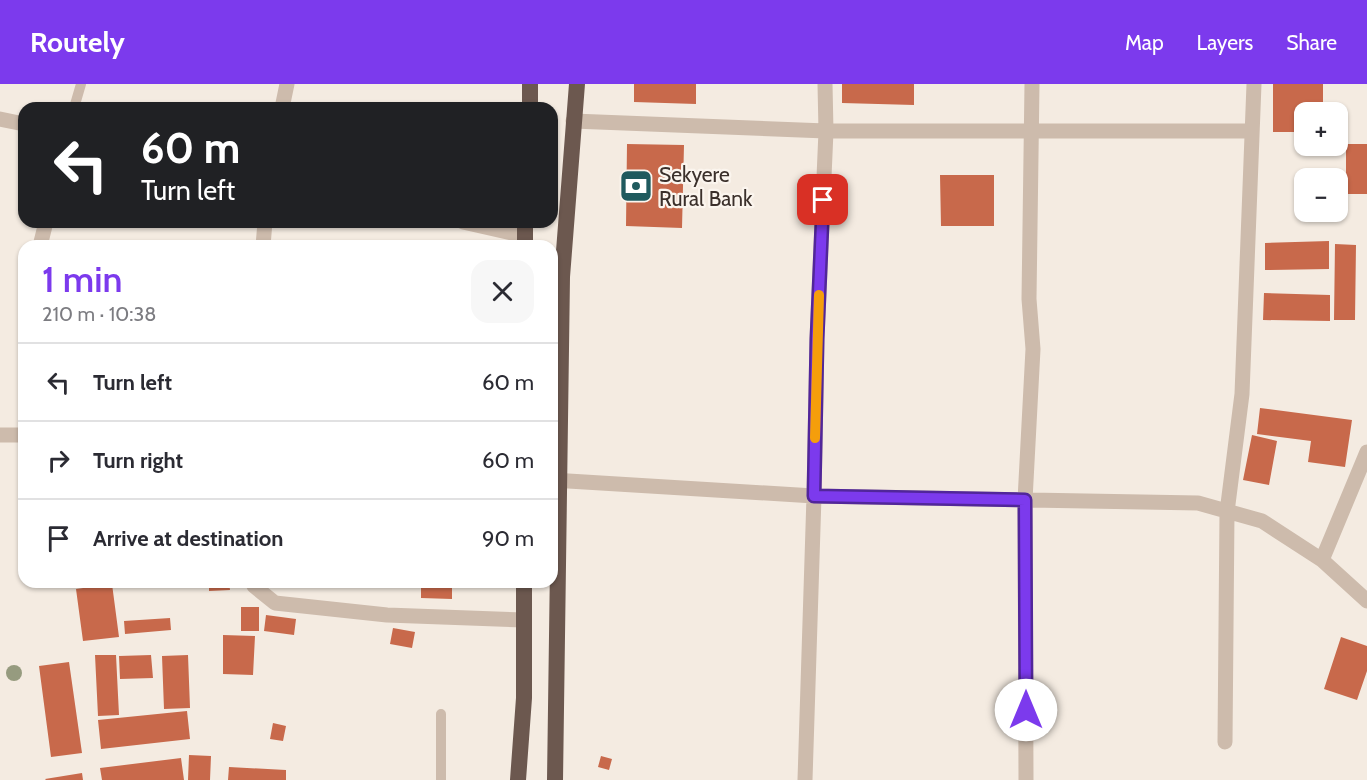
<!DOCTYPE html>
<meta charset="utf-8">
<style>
body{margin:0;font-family:Cabin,sans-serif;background:#f7f7f7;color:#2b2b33;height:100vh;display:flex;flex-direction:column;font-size:22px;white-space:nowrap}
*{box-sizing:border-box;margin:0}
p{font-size:20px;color:#7c7c81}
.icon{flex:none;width:33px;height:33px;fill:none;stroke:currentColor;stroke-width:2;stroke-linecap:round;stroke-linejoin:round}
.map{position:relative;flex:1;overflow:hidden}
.panel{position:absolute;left:18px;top:156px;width:540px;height:348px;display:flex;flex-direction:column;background:#fff;border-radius:18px;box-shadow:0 2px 4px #0004}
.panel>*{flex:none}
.hud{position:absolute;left:18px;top:18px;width:540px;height:126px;border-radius:18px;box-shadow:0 2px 4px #0004;background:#202124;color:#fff;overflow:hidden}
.controls{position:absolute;left:1294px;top:18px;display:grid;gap:12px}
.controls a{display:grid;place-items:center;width:54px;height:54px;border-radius:12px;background:#fff;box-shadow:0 2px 4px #0004;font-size:30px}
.pin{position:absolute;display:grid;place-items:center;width:51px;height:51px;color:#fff;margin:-26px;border-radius:12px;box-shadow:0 3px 9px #0006}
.me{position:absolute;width:66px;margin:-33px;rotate:0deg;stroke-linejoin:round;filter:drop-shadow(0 0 4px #0008)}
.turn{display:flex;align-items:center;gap:21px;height:126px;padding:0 24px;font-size:27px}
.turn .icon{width:78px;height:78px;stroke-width:2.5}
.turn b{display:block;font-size:42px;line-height:51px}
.round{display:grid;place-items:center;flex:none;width:63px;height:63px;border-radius:18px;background:#f7f7f7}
.overview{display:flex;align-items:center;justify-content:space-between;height:102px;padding:0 24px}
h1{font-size:36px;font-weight:600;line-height:45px;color:#7c3aed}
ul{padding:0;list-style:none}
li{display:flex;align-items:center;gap:18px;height:78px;padding:0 24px;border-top:2px solid #e1e1e2}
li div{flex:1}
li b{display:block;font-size:22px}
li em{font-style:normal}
header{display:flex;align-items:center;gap:36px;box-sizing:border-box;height:84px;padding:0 30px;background:#7c3aed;color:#fff}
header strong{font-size:28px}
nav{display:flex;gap:33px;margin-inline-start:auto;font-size:21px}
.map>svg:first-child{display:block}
.building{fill:#c8694b}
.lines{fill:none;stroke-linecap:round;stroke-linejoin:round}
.service{stroke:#cdbbac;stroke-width:10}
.minor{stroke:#cdbbac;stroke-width:15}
.trunk{stroke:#6c584f;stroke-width:16}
.tree{fill:#969b7f}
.route-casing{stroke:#51269a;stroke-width:15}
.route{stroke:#7c3aed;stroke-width:10}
.slow{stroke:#f59e0b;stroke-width:10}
.labels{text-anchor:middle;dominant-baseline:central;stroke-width:4.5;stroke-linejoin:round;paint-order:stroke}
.poi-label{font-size:21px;fill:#3b302b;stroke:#fbf5ee;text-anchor:start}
</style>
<header>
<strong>Routely</strong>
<nav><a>Map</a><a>Layers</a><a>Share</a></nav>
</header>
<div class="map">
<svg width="1367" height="696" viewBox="0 0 1367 696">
<rect width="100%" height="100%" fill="#f4ebe1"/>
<path class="building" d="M634,0h62v20l-62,-2z
M842,0h72v21l-72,-2z
M1273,0h50v28h-18v20h-32z
M627,60l57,1 -2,83 -56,-2z
M1346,60h21v50h-21z
M940,91h54v51h-53z
M1329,157v28l-64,1v-27z
M1335,160l21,1 -1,75h-21z
M1264,209l66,2v26l-67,-1z
M1260,324l92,12 -7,47 -37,-5 3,-21 -54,-7z
M1252,351l25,6 -8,44 -26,-5z
M209,498h20l1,8 -21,1z
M421,498h31v17l-31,-1z
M112,500l7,53 -36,4 -7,-52z
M241,523h18v24h-18z
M266,531l30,4 -2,16 -30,-4z
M170,534l1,12 -46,4 -1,-13z
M393,544l22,4 -3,16 -22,-4z
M223,551l32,1 -2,39 -30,-1z
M1341,553l26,9v25l-10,29 -33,-11z
M95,571h21l3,60 -21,1z
M151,571l2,23 -33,1 -1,-23z
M188,571l2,53 -26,1 -2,-53z
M69,578l13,91 -31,4 -12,-91z
M187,627l3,28 -89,10 -3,-29z
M273,639l13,3 -3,15 -13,-2z
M189,671l22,1 -1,24h-22z
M601,672l11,3 -3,11 -11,-3z
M181,674l3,22h-82l-2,-12z
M229,683l57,3v10h-58z
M82,689l1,7h-37l-1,-1z"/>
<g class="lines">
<path class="service" d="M74,24l7,-24
M441,630v66"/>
<path class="minor" d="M282,24l5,-24
M0,35l24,5
M573,37l253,10h426
M463,138l62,14
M40,162l6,-24
M263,162l2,-24
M0,351h24
M552,396l262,16 384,7 64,18 60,39 45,41
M1322,476l45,-108
M253,498l1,4 21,17 112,12 137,5
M1225,658l2,-230 15,-118 12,-310
M805,696l9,-284 3,-157 9,-208 -1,-47
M1026,696l-1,-280 8,-151 -4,-50 3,-215"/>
<path class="trunk" d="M530,24v-24
M525,162v-24
M518,696l6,-82v-116
M555,696l7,-503 15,-193"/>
</g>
<circle class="tree" cx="14" cy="589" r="8"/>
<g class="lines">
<g class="route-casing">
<path id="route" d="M823,116l-6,139 -3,157 211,4 1,210"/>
</g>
<use href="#route" class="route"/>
<path class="slow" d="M815,354l4,-143"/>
</g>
<defs>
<g id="bank-square" transform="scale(1.725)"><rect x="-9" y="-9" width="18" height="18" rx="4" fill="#1f5a5e" stroke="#fbf5ee"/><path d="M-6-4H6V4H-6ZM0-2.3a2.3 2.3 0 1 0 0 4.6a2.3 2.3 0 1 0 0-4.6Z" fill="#fff"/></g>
</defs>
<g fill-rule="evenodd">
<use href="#bank-square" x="636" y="102"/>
</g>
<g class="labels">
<g class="poi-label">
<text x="659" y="90">Sekyere<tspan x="659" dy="24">Rural Bank</tspan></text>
</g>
</g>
</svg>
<div class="controls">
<a>+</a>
<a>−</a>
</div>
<div class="pin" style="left:823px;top:116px;background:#d93025"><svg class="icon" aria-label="arrive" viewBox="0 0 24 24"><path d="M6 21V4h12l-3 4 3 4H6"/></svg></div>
<svg class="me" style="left:1026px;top:626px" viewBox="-20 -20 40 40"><circle r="19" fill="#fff"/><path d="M0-13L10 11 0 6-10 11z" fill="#7c3aed"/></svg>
<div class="hud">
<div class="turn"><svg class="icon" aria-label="left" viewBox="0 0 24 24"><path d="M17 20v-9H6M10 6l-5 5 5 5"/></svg><div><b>60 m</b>Turn left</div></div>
</div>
<section class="panel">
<div class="overview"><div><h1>1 min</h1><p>210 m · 10:38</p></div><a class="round"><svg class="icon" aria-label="close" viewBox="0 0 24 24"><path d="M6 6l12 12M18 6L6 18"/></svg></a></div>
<ul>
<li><svg class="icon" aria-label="left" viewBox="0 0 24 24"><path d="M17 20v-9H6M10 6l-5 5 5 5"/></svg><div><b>Turn left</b></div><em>60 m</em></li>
<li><svg class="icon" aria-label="right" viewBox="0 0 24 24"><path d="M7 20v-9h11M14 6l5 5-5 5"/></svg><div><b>Turn right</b></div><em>60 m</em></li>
<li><svg class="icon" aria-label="arrive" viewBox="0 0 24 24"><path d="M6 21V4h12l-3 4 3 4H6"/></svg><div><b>Arrive at destination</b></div><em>90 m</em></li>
</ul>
</section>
</div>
